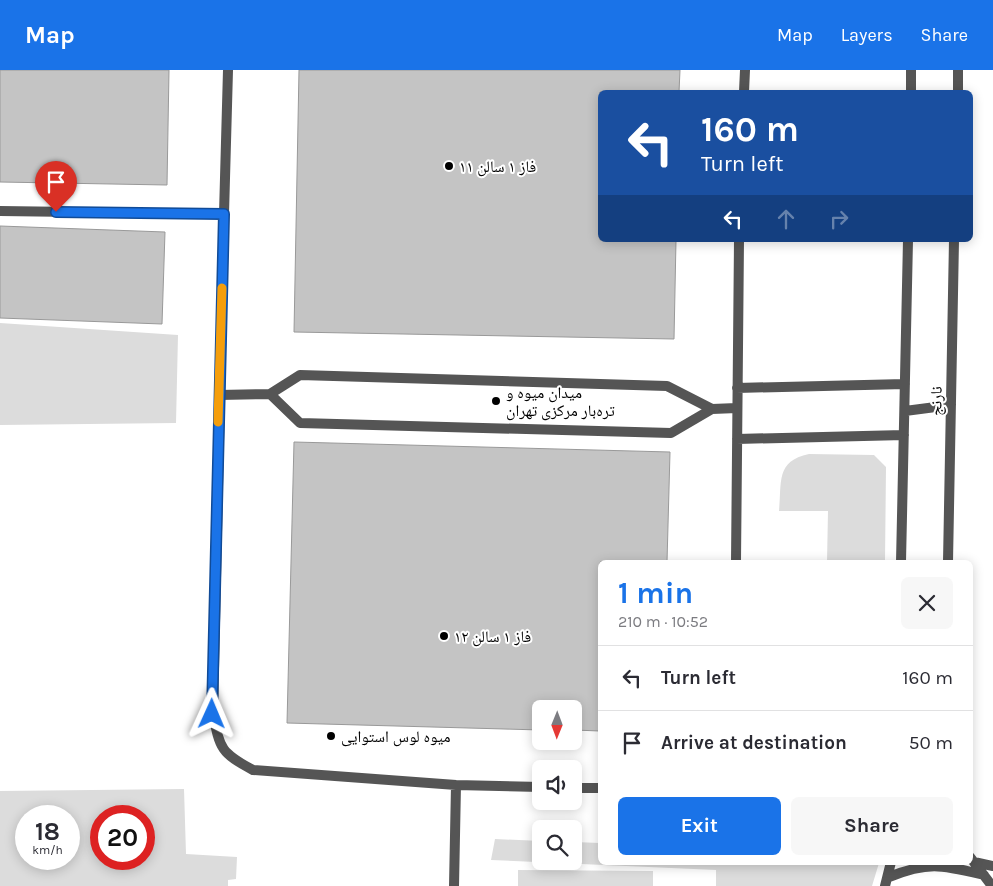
<!DOCTYPE html>
<meta charset="utf-8">
<style>
body{margin:0;font-family:Karla,"Noto Naskh Arabic",sans-serif;background:#f7f7f7;color:#2b2b33;height:100vh;display:flex;flex-direction:column;font-size:19px;white-space:nowrap}
*{box-sizing:border-box;margin:0}
p{font-size:16px;color:#7c7c81}
.icon{flex:none;width:28px;height:28px;fill:none;stroke:currentColor;stroke-width:2;stroke-linecap:round;stroke-linejoin:round}
.map{position:relative;flex:1;overflow:hidden}
.sheet{position:absolute;left:598px;top:490px;width:375px;height:305px;display:flex;flex-direction:column;background:#fff;border-radius:8px;box-shadow:0 2px 12px #0003}
.sheet>*{flex:none}
.banner{position:absolute;left:598px;top:20px;width:375px;height:152px;border-radius:8px;box-shadow:0 2px 12px #0003;background:#1a4fa0;color:#fff;overflow:hidden}
.needle{width:32px;rotate:181deg}
.fabs{position:absolute;left:532px;top:630px;display:grid;gap:10px}
.fabs a{display:grid;place-items:center;width:50px;height:50px;border-radius:8px;background:#fff;box-shadow:0 2px 12px #0003;font-size:25px}
.speed{position:absolute;left:15px;top:735px;display:flex;gap:10px;font-size:25px;font-weight:700;text-align:center}
.speed>*{display:grid;place-content:center;width:65px;height:65px;border-radius:50%;background:#fff;box-shadow:0 2px 12px #0003;line-height:1}
.speed small{font-size:12px;font-weight:400}
.speed .limit{border:8px solid #d22;background:#fff;color:#111}
.pin{position:absolute;display:grid;place-items:center;width:42px;height:42px;color:#fff;margin:-51px -21px;border-radius:50% 50% 50% 0;rotate:-45deg;box-shadow:0 0 5px #0007}
.pin .icon{rotate:45deg}
.me{position:absolute;width:55px;margin:-28px;rotate:1deg;stroke-linejoin:round;filter:drop-shadow(0 0 4px #0008)}
.turn{display:flex;align-items:center;gap:18px;height:105px;padding:0 20px;font-size:22px}
.turn .icon{width:65px;height:65px;stroke-width:2.5}
.turn b{display:block;font-size:35px;line-height:42px}
.lanes{display:flex;align-items:center;height:48px;padding:0 20px;background:#0003;justify-content:center;gap:25px;direction:ltr}
.lanes .off{opacity:.35}
.round{display:grid;place-items:center;flex:none;width:52px;height:52px;border-radius:8px;background:#f7f7f7}
.head{display:flex;align-items:center;justify-content:space-between;height:85px;padding:0 20px}
h1{font-size:30px;font-weight:700;line-height:38px;color:#1a73e8}
.button{display:flex;gap:10px;margin-top:auto;padding:10px 20px}
.button a{flex:1;height:58px;border-radius:8px;background:#1a73e8;color:#fff;font-size:20px;font-weight:700;line-height:58px;text-align:center}
.button a+a{background:#f7f7f7;color:#2b2b33}
ul{padding:0;list-style:none}
li{display:flex;align-items:center;gap:15px;height:65px;padding:0 20px;border-top:1px solid #e1e1e2}
li div{flex:1}
li b{display:block;font-size:19px}
li em{font-style:normal}
header{display:flex;align-items:center;gap:30px;box-sizing:border-box;height:70px;padding:0 25px;background:#1a73e8;color:#fff}
header strong{font-size:24px}
nav{display:flex;gap:28px;margin-inline-start:auto;font-size:18px}
.map>svg:first-child{display:block}
.green{fill:#dcdcdc;fill-rule:evenodd}
.building{fill:#c4c4c4;stroke:#999}
.lines{fill:none;stroke-linecap:round;stroke-linejoin:round}
.lane{stroke:#555;stroke-width:10}
.route-casing{stroke:#114b97;stroke-width:12}
.route{stroke:#1a73e8;stroke-width:9}
.slow{stroke:#f59e0b;stroke-width:9}
.poi-dot{fill:#000;stroke:#fff;stroke-width:2}
.labels{text-anchor:middle;dominant-baseline:central;stroke-width:4;stroke-linejoin:round;paint-order:stroke}
.poi-label{font-size:16px;fill:#000;stroke:#fff;text-anchor:start}
.street-label{font-size:16px;fill:#000;stroke:#fff}
</style>
<header>
<strong>Map</strong>
<nav><a>Map</a><a>Layers</a><a>Share</a></nav>
</header>
<div class="map">
<svg width="993" height="816" viewBox="0 0 993 816">
<rect width="100%" height="100%" fill="#fff"/>
<path class="green" d="M0,253l178,12 -2,88 -176,2z
M809,384l65,1 12,12 -1,95h-58l1,-51h-49c3,-28 -4,-50 30,-57z
M184,719l2,65 51,3 -1,22 -8,1v6h-228v-95zM26,746h43v43h-43zM101,746h43v43h-43z
M495,769l46,2v20h33v-19l26,1v19l279,1 -7,23h-156v-16l-225,-10z
M518,800l135,1v15h-135z"/>
<path class="building" d="M0,0h169l-2,115 -167,-3z
M299,0h381l-1,22h-79v148h76l-2,99 -380,-7z
M0,156l165,6 -3,92 -162,-6z
M294,372l376,10 -3,110h-67v169l-26,-1v-21h-33v21l-254,-7z"/>
<g class="lines">
<path class="lane" d="M744,22l1,-22
M911,22v-22
M958,22v-22
M0,141l224,3 -11,500c7,35 8,39 40,56l203,15 85,2
M224,144l4,-144
M737,318l168,-4
M219,325l51,-1 30,-19 367,11 45,23 -41,24 -371,-10 -30,-29
M712,339l25,-1
M905,341l46,-6
M737,369l167,-4
M736,492l3,-322
M901,492l7,-322
M948,492l6,-322
M574,718h26
M970,787l22,29
M974,792l19,4
M889,807c40,-16 53,-12 95,-2
M454,816l2,-101
M885,816l6,-24"/>
</g>
<g class="lines">
<g class="route-casing">
<path id="route" d="M56,142l168,2 -12,500"/>
</g>
<use href="#route" class="route"/>
<path class="slow" d="M218,352l4,-134"/>
</g>
<g class="poi-dot">
<circle cx="449" cy="96" r="5"/>
<circle cx="496" cy="331" r="5"/>
<circle cx="444" cy="566" r="5"/>
<circle cx="331" cy="666" r="5"/>
</g>
<g class="labels">
<g class="poi-label">
<text x="459" y="96">فاز ۱ سالن ۱۱</text>
<text x="506" y="322">میدان میوه و<tspan x="506" dy="18">تره‌بار مرکزی تهران</tspan></text>
<text x="454" y="566">فاز ۱ سالن ۱۲</text>
<text x="341" y="666">میوه لوس استوایی</text>
</g>
<g class="street-label">
<text transform="translate(936 331) rotate(-89)">نارنج</text>
</g>
</g>
</svg>
<div class="fabs">
<a><svg class="needle" viewBox="-14 -14 28 28"><path d="M0-13l5 13h-10z" fill="#e53935"/><path d="M0 13l5-13h-10z" fill="#7c7c81"/></svg></a>
<a><svg class="icon" aria-label="sound" viewBox="0 0 24 24"><path d="M4 9h4l5-4v14l-5-4H4zM17 9q2 3 0 6"/></svg></a>
<a><svg class="icon" aria-label="search" viewBox="0 0 24 24"><circle cx="10" cy="10" r="6"/><path d="M15 15l6 6"/></svg></a>
</div>
<div class="speed"><div>18<small>km/h</small></div><div class="limit">20</div></div>
<div class="pin" style="left:56px;top:142px;background:#d93025"><svg class="icon" aria-label="arrive" viewBox="0 0 24 24"><path d="M6 21V4h12l-3 4 3 4H6"/></svg></div>
<svg class="me" style="left:212px;top:644px" viewBox="-20 -20 40 40"><path d="M0-17L14 15 0 8-14 15z" fill="#1a73e8" stroke="#fff" stroke-width="4"/></svg>
<div class="banner">
<div class="turn"><svg class="icon" aria-label="left" viewBox="0 0 24 24"><path d="M17 20v-9H6M10 6l-5 5 5 5"/></svg><div><b>160 m</b>Turn left</div></div>
<div class="lanes"><svg class="icon" aria-label="left" viewBox="0 0 24 24"><path d="M17 20v-9H6M10 6l-5 5 5 5"/></svg><svg class="icon off" aria-label="ahead" viewBox="0 0 24 24"><path d="M12 20V5M6 11l6-6 6 6"/></svg><svg class="icon off" aria-label="right" viewBox="0 0 24 24"><path d="M7 20v-9h11M14 6l5 5-5 5"/></svg></div>
</div>
<section class="sheet">
<div class="head"><div><h1>1 min</h1><p>210 m · 10:52</p></div><a class="round"><svg class="icon" aria-label="close" viewBox="0 0 24 24"><path d="M6 6l12 12M18 6L6 18"/></svg></a></div>
<ul>
<li><svg class="icon" aria-label="left" viewBox="0 0 24 24"><path d="M17 20v-9H6M10 6l-5 5 5 5"/></svg><div><b>Turn left</b></div><em>160 m</em></li>
<li><svg class="icon" aria-label="arrive" viewBox="0 0 24 24"><path d="M6 21V4h12l-3 4 3 4H6"/></svg><div><b>Arrive at destination</b></div><em>50 m</em></li>
</ul>
<div class="button"><a>Exit</a><a>Share</a></div>
</section>
</div>
